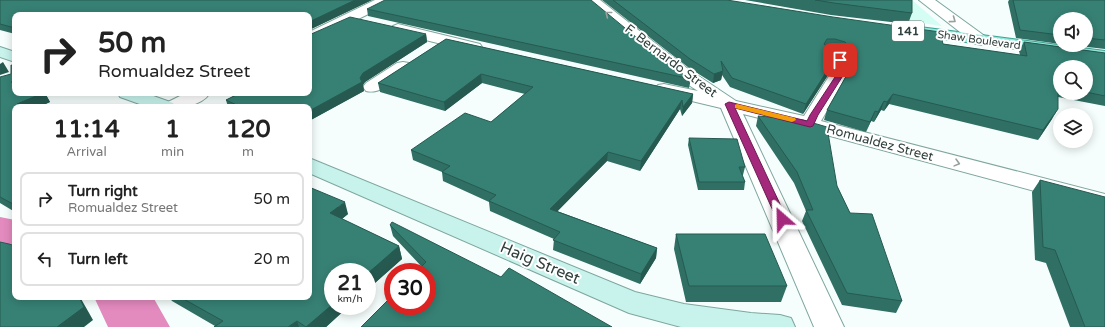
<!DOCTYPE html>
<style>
body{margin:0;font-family:"Varela Round",sans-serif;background:#f2f2f2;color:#222;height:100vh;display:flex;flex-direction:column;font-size:15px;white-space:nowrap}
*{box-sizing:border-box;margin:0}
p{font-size:13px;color:#767676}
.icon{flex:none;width:22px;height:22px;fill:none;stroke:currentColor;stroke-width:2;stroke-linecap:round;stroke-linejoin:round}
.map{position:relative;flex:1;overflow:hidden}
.details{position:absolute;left:12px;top:104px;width:300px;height:196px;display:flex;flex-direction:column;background:#fff;border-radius:8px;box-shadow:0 2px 10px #0003}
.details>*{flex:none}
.top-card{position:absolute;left:12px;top:12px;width:300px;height:84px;border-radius:8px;box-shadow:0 2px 10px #0003;background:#fff;color:#222;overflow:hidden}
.buttons{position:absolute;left:1053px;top:12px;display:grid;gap:8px}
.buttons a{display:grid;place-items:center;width:40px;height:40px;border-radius:50%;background:#fff;box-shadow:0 2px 10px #0003;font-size:20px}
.speed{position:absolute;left:324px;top:263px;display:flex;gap:8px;font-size:20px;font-weight:700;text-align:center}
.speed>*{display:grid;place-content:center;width:52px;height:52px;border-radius:50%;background:#fff;box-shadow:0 2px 10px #0003;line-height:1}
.speed small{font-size:10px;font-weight:400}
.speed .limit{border:6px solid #d22;background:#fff;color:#111}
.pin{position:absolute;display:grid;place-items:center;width:34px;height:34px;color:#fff;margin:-17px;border-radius:8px;box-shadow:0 2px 6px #0006}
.me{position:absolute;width:44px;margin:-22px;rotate:335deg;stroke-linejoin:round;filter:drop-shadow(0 0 3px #0008)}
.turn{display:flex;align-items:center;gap:14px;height:84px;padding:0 20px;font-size:18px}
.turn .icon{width:52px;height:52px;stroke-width:2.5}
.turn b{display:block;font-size:28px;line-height:34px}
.eta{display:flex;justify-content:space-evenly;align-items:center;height:68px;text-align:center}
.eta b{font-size:24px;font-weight:700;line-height:28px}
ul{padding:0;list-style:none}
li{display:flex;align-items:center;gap:12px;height:54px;margin:0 8px 6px;padding:0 12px;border:2px solid #e0e0e0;border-radius:8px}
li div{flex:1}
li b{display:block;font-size:15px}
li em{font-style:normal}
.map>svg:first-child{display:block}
.built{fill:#d4fdf4}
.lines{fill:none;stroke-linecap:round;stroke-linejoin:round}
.river{fill:#e38abf;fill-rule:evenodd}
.street-casing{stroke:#7fa69e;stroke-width:2}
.secondary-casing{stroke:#7fa69e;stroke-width:2}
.primary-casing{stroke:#3da393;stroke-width:2}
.street{fill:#fff;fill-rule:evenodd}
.secondary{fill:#c7f3ec;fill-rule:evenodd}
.primary{fill:#8fe8da;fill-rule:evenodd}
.wall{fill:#2f6f64;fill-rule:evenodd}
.shaded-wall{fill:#265a51}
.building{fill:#378174;stroke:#265a51}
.oneway{stroke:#98a09e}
.route{fill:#a4297c;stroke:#6b1b51}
.slow{fill:#f59e0b}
.labels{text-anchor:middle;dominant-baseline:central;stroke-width:4;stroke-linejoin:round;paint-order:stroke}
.far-street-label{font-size:11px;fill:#30403d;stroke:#fff}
.shield{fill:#fff;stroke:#6e7977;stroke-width:1}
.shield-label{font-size:12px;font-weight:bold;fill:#30403d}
.street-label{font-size:13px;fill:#30403d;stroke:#fff}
.near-street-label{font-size:16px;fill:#30403d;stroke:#fff}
</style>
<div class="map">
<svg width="1105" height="327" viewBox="0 0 1105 327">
<rect width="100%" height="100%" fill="#f5fefc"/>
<path class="built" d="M774,0h138l30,26 -159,-24z"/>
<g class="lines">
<path class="river" d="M0,217l15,3v36l-15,-3z
M94,297h59l17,30h-62z"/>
<g class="street-casing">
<path id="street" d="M375,0h18l-2,3 -82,40v-11z
M584,0h16l88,69 48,32 68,15 27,-43 1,-11 -9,-9 2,-4c10,-2 18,3 23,11l1,13 -28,48 284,73v16l-301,-81 -61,-15 101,213h-30l-93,-219 -63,-15 -3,-4 3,-4 6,-1 34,7 -22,-14z
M919,0h16l51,37 2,3 -2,3 -6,2 -6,-2z
M398,24l82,20 2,3 -2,3 -6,2 -81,-20 -3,-3 3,-3z
M403,62l6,1 3,4 -3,4c-12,8 -28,24 -43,20l-3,-4 3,-4 31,-20z
M186,93h24c-10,15 -31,14 -47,14l3,-4z"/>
</g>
<g class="secondary-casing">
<path id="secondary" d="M0,47l15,5v10l-15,-5z
M118,93h27l28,10 3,4h-28l-28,-10z
M309,158l326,134 49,12 67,9 29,2 11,3 4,9h-114l-52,-14 -320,-140z"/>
</g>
<g class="primary-casing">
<path id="primary" d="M912,26l193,25v10l-198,-27 -3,-3 3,-3z"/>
</g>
<use href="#street" class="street"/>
<use href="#secondary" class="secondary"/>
<use href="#primary" class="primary"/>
</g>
<path class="wall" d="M0,0h372l-63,30 -294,-15v19l-15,-4z
M602,0h125l216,44 77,11 -1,-4 5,-9 81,11v53l-47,-9 -6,22 -14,21 -149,-36 -5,7 -3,-1 -7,12 -3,-1 -5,11 -42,-12 3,-10 23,-41 -1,-10 -7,-8 -10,-4h-4l2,25 -27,42 -73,-27 -8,-12 -1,5 -8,3 -24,-15zM1060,67h26v26h-26z
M745,0h167v13l-4,11 -77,-9z
M1009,0h96v49l-35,-4h16v-26h-26v25l-44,-6 -8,-36z
M367,9l309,61 15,9 -2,9 -321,-72z
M426,34l1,8 -62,40 -2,3 1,6 -55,30v-14h-81l-2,-7 8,-4 -10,-3h85z
M446,39l247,55 -1,9 -10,13 -2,-7 -40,62 -33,-10 -50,50 100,37 -1,10 -16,26 -87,-34 1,-11 -64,-28 -1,-9 -46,-21 -1,-9 -29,-12 -2,-10 80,-28 34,-28 -43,-11 -37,28 -65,-19 -2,-9z
M0,77l15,16h30l5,9 -11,5h-24v105l-15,-9z
M758,116l79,70 13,27 52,88 -6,12 -54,-8 -40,-84 4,-10 -12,-28 -38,-57z
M689,138l56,29 -2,8h-1l3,7 -1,8h-46l-10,-45z
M1040,180l65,147h-35l-24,-64 -11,-3 -3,-68z
M310,183l2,5 36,26 -6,5 57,27 3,13 -35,31v-18l-34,34h16l-23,21h-112l1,-1 -43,-25 -3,-4h140z
M390,225l111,52 -79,-10 -29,-31z
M676,234l111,52 -6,16h-95l-12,-53z"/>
<path class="shaded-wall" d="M355,0h17l-63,30v-8z
M426,34l1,8 -62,40 -2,3 1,6 -55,30v-10l51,-33 3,-5z
M3,62l6,10 -9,3v-11z
M832,63l-2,9 -27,42 3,-10z
M723,71l-2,9 -8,3 1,-9z
M481,74l1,9 -37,28 -1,-9z
M43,93h2l5,9 -11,5h-20l-2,-3z
M693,94l-1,9 -10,13 1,-9z
M893,94l-4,10 -5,7 3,-9z
M682,100l-2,9 -40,62 1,-10z
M884,101l-3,9 -7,12 4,-10z
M1058,109l-6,10 -14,21 5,-10z
M875,111l-4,10 -5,11 4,-10z
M608,152l-1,9 -57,58v-10z
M310,183l4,13 -5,-2v-10z
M345,202l3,12 -15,12 -3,-13z
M399,246l3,13 -35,31v-16z
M657,248l-1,10 -16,26 1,-10z
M79,297h1l13,23 -9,7h-27z
M333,304v2h16l-23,21h-20z
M297,321l2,6h-11z"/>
<path class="building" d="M0,0h355l-46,22v-7h-294v13l-15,-4z
M385,0h206l85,70 15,9 -324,-70z
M613,0h114l106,17 107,15 3,12 84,12 -3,-14 81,11v43l-19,-4v-25h-26v20h-2v22l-15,21 -150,-36 -6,8 -3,-1 -6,11 -3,-1 -5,11 -43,-12 26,-46 -1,-14 -7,-8 -10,-3h-8l-3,5 9,10 -1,9 -26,41 -74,-26 -11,-17 2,10 -9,3 -24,-15z
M815,0h97v13l-78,-10z
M1013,0h92v40l-19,-2v-19h-26v16l-40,-5z
M350,17l76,17 -63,39 -3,5 2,4 -53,29v-4h-68l-15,-7 14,-7h69v-58z
M446,39l247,55 -10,13 -1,-7 -41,61 -33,-9 -58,57 107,39 -16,26 -88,-34 7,-8 -71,-31 7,-6 -54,-23 8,-6 -39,-16 54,-37 26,9 42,-35 -52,-13 -37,28 -66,-19z
M11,65l4,1v14l-4,2 4,1v10h28l-26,11 8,3h-10v98l-15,-8v-120l11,-3z
M758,116l45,4 24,7 10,59 13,27 22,1 30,87 -55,-8 -41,-83h7l-16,-38z
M689,138l48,1 8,28h-6l6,15h-46z
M1040,180l65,17v130h-20l-30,-77 -12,-3z
M309,187l36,15 -15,11 69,33 -32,28v-2h-34v32l-27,23 -9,-6 -9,6h-74l9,-6 -43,-24h129z
M392,222l109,55 8,-9 103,59h-251l32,-32v11h34v-34h-11l10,-10 -36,-37z
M676,234h89l22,52h-98z
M0,242l9,2 6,2v51h64l5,10 -27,20h-57z"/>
<defs><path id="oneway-chevron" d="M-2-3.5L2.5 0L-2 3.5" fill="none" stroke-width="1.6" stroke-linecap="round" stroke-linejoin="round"/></defs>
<g class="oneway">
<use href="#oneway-chevron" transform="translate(608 14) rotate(-142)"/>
<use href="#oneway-chevron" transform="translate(953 20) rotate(36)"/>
<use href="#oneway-chevron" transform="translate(957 163) rotate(15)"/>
</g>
<path class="route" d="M838,58l6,2v14l-26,41 -5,11 -3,1 -75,-19 52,111 -5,4 -4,-1 -53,-118 4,-2 78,19 3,-6 27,-41z"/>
<path class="slow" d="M737,104l58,14 1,2 -4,2 -57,-14v-3z"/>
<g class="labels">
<g class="far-street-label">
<text transform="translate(979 40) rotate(8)">Shaw Boulevard</text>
</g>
<rect class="shield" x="892" y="21" width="32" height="20" rx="3"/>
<g class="shield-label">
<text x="908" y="31">141</text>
</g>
<g class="street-label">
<text transform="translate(671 61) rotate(37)">F. Bernardo Street</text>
<text transform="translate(880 143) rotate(15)">Romualdez Street</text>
</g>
<g class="near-street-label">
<text transform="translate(540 263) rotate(23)">Haig Street</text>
</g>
</g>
</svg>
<div class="buttons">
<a><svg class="icon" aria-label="sound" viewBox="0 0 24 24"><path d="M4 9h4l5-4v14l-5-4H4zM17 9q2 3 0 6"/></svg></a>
<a><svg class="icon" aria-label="search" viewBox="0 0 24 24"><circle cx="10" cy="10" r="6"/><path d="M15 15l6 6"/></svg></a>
<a><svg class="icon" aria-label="layers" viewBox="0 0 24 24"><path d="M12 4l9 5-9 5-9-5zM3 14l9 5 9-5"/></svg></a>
</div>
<div class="speed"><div>21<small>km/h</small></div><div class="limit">30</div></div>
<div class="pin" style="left:840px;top:60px;background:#d93025"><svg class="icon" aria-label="arrive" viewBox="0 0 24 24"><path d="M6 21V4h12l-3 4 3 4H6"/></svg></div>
<svg class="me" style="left:782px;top:219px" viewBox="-20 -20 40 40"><path d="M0-17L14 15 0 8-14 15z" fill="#a4297c" stroke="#fff" stroke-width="4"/></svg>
<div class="top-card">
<div class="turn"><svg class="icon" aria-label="right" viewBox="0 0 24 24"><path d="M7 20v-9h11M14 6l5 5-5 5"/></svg><div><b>50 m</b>Romualdez Street</div></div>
</div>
<section class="details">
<div class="eta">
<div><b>11:14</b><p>Arrival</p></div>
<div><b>1</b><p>min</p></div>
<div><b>120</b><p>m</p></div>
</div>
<ul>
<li><svg class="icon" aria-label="right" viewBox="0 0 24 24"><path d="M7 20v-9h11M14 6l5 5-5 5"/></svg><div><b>Turn right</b><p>Romualdez Street</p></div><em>50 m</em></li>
<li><svg class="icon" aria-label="left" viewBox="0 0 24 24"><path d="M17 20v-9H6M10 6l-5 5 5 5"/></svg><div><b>Turn left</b></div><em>20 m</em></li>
</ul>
</section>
</div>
